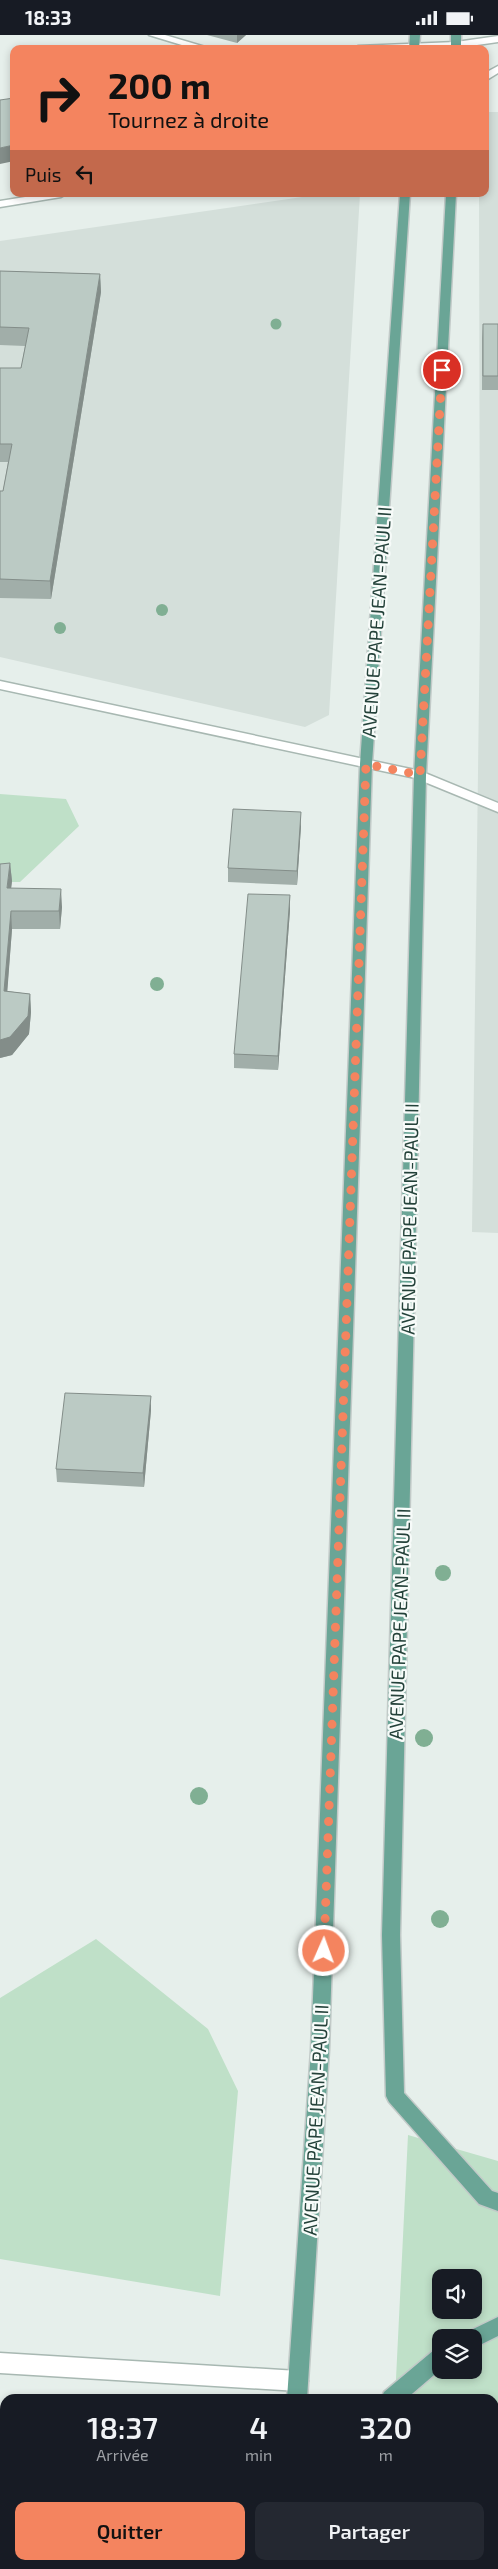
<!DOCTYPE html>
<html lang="fr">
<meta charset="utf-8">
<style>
body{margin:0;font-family:"Exo 2",sans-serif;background:#242831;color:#f1f3f6;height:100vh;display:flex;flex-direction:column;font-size:19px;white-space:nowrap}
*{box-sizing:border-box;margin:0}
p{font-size:16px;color:#9ea1a6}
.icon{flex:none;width:28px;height:28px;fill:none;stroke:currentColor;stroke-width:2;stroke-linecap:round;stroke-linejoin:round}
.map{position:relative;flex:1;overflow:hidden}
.drawer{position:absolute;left:0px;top:2359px;width:499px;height:176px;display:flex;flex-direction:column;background:#171b24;border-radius:15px 15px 0 0;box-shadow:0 2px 8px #0003}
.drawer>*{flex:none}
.banner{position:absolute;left:10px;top:10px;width:479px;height:152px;border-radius:10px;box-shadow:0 2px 8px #0003;background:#f4845f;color:#111;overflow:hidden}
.tools{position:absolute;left:432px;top:2234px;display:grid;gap:10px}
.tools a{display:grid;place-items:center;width:50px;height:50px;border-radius:10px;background:#171b24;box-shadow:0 2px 8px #0003;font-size:25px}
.pin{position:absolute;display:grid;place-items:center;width:42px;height:42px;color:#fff;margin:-21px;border:2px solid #fff;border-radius:50%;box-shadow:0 1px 5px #0007}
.me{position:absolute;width:55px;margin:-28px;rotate:2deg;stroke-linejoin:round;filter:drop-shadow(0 0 4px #0008)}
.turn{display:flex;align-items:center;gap:18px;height:105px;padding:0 15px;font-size:22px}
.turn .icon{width:65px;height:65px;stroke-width:2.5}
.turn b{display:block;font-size:35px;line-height:42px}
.then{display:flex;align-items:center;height:48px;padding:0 15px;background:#0003;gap:10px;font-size:19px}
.eta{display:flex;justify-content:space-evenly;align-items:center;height:85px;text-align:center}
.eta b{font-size:30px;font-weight:600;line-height:35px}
.button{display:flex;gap:10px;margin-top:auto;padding:10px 15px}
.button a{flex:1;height:58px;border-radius:10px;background:#f4845f;color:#111;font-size:20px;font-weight:600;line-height:58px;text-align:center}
.button a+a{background:#242831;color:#f1f3f6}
.status{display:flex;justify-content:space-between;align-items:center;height:35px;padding:0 25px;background:#171b24;direction:ltr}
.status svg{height:14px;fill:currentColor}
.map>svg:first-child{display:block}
.built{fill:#d4dfda}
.green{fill:#bfe0c8;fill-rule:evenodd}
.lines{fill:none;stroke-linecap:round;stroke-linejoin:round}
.service-casing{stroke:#a8b8b2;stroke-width:3}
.minor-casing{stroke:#a8b8b2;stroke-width:3}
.primary-casing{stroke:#c2cac8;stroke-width:3}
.service{fill:#fff;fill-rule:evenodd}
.minor{fill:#fff;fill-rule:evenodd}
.primary{fill:#6aa596;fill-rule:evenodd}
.tree{fill:#80af93}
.wall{fill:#a1aea9}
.shaded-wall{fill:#838d89}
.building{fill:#bbcac4;stroke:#838d89}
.route{stroke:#f4845f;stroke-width:9;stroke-dasharray:0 16.2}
.labels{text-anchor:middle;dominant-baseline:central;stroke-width:4.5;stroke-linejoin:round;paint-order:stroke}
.street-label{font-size:19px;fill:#24423a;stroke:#f7fbf9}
</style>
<div class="status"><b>18:33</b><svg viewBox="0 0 49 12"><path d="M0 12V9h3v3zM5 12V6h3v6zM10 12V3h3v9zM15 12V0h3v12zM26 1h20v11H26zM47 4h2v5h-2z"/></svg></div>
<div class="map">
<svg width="498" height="2534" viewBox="0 0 498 2534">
<rect width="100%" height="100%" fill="#e6efeb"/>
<path class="built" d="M485,77h13v1121l-26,-1 8,-613 -1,-425h6z
M323,159h37l-31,521 -24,12 -305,-70v-416z"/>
<path class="green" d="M0,759l66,5 13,27 -59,56h-20z
M96,1904l112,90 30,62 -18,205 -220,-37v-261z
M408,2100l90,26v408h-112v-4h108v-166h-99zM441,2242h33v33h-33zM441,2302h33v33h-33z"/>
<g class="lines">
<g class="service-casing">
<path id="service" d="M44,159h22l-5,3 -61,10v-6z
M420,736l78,32v9l-83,-34 -1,-3 1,-3z
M0,2318l298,18 7,3 3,7 -3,7 -7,3 -298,-18z"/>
</g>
<g class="minor-casing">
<path id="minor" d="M149,0h16l47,14h-17z
M498,1v6l-42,6 -103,1 5,-3 98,-4z
M498,31v7l-13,8v-8z
M0,646l420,90 6,4 -6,4 -420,-90z"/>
</g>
<g class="primary-casing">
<path id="primary" d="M410,0h10l-1,14h-10z
M451,0h10v14h-10z
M400,159h10l-38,570 -43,1286 -22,349h-20l24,-349 49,-1286z
M446,159h10l-30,581 -26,1160 4,158 88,98 6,2v18l-19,-7 -90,-102 -3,-6 -4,-161 32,-1160z
M498,2282v19l-24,12v-11h-9l2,-5z
M441,2313v21l-35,30h-25l3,-7 50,-42z
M278,2530h20v4h-20z"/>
</g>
<use href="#service" class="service"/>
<use href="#minor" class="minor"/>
<use href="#primary" class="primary"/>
</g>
<g class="tree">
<circle cx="276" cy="289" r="5.5"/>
<circle cx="162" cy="575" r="6"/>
<circle cx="60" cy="593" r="6"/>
<circle cx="157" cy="949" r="7"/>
<circle cx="443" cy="1538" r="8"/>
<circle cx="424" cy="1703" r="9"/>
<circle cx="199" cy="1761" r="9"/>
<circle cx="440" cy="1884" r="9"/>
</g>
<path class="wall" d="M207,0h39l-9,8z
M0,236l100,3 1,18 -50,307 -51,-1v-107h3l5,-29h-8v-94h21l4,-22 -25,-1z
M483,289h15v66h-16v-52z
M301,791l-4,59 -69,-3v-14z
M10,828l2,18 -1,7 51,19 -2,22h-48l-5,62 23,3 1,18 -2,22 -17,21 -12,3z
M290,860v15l-12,160 -44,-2v-14z
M151,1375l-7,77 -87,-5 -1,-13z"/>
<path class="shaded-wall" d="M237,0h9l-9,8z
M14,110v16l-14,3v-16z
M100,239l1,18 -50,307 -1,-18z
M301,777v14l-4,59v-14z
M10,828l2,18 -3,25 -2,-18z
M61,854l1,18 -2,22 -1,-18z
M290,860v15l-12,160v-14z
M11,876l1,18 -6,80 -2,-18z
M30,959l1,18 -2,22 -17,21 -12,3v-18z
M151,1361v14l-7,77 -1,-14z"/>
<path class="building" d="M14,63v47l-14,3v-48z
M0,236l100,3 -50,307 -50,-2v-88h3l9,-47h-12v-76h21l8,-40 -29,-1z
M483,289h15v52h-15z
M233,774l68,3 -4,59 -69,-3z
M10,828l-3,25 54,1 -2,22h-48l-7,80 26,3 -2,22 -18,21 -10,3v-176z
M248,859l42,1 -12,161 -44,-2z
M65,1358l86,3 -8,77 -87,-4z"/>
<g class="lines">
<path class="route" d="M324,1916l42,-1187 54,11 22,-405"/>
</g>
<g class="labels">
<g class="street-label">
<text transform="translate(376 587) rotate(-86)">AVENUE PAPE JEAN-PAUL II</text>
<text transform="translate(409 1184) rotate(-89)">AVENUE PAPE JEAN-PAUL II</text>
<text transform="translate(399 1589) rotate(-88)">AVENUE PAPE JEAN-PAUL II</text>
<text transform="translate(315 2085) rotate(-87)">AVENUE PAPE JEAN-PAUL II</text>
</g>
</g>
</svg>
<div class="tools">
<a><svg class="icon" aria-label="sound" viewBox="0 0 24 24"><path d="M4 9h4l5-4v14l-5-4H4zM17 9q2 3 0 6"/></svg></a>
<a><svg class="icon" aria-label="layers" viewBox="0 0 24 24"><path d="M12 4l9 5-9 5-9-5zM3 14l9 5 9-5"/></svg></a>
</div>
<div class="pin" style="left:442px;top:335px;background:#d93025"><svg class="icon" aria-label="arrive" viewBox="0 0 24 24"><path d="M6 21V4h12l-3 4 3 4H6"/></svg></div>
<svg class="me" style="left:324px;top:1916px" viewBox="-20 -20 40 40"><circle r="17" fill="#f4845f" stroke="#fff" stroke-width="3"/><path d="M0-11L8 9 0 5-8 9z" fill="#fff"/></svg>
<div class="banner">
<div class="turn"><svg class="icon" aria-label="right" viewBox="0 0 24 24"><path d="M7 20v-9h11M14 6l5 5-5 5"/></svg><div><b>200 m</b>Tournez à droite</div></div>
<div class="then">Puis<svg class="icon" aria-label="left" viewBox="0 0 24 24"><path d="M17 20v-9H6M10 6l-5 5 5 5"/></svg></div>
</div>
<section class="drawer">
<div class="eta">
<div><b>18:37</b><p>Arrivée</p></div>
<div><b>4</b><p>min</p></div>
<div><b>320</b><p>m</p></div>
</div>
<div class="button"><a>Quitter</a><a>Partager</a></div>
</section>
</div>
